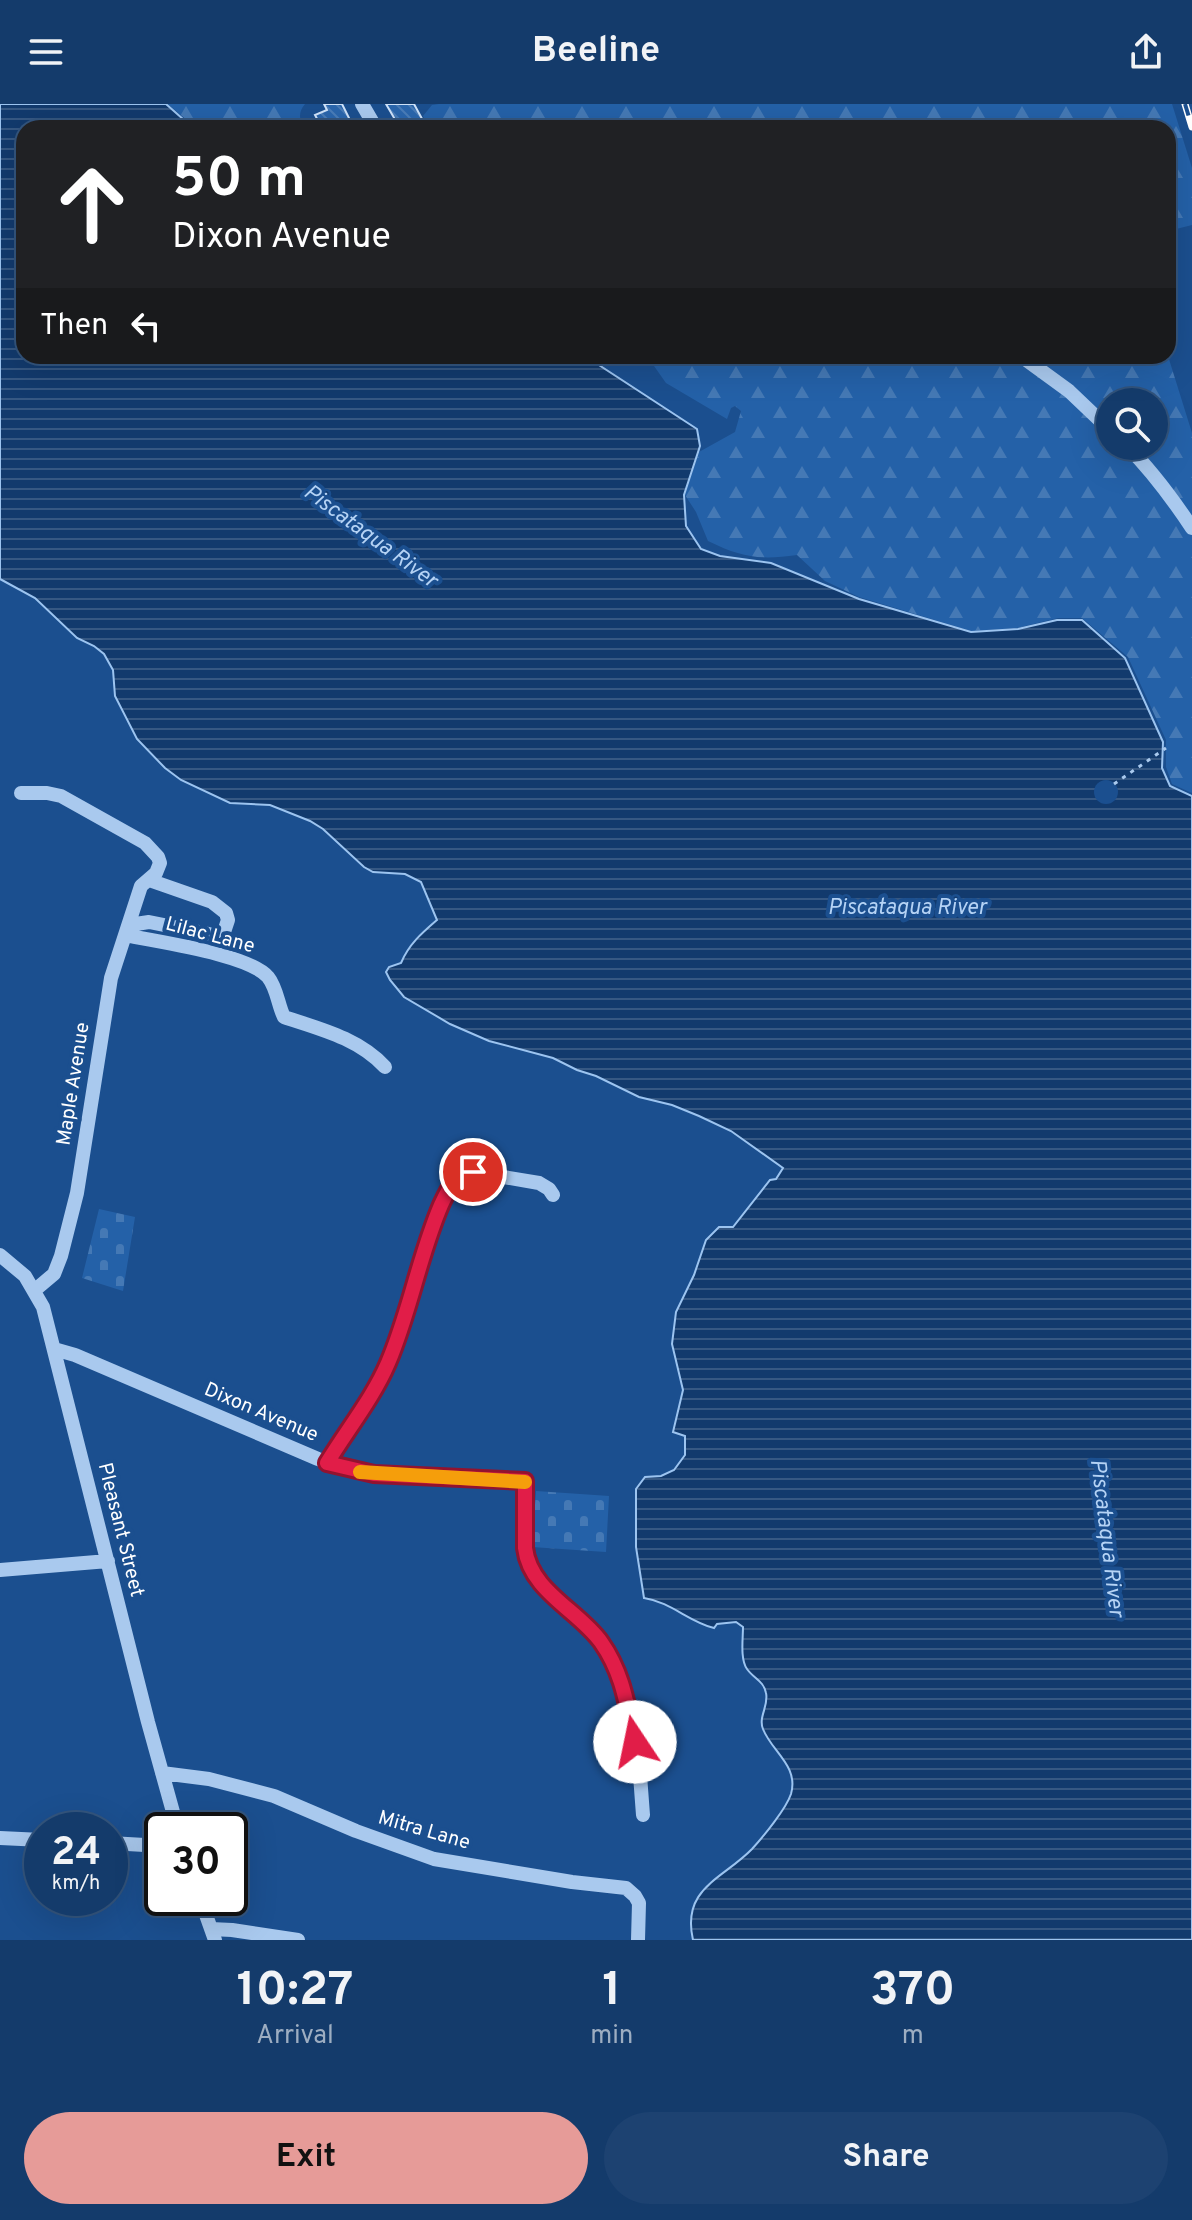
<!DOCTYPE html>
<style>
body{margin:0;font-family:Overpass,sans-serif;background:#1d4271;color:#f1f3f6;height:100vh;display:flex;flex-direction:column;font-size:30px;white-space:nowrap}
*{box-sizing:border-box;margin:0}
p{font-size:26px;color:#9dadc1}
.icon{flex:none;width:44px;height:44px;fill:none;stroke:currentColor;stroke-width:2;stroke-linecap:round;stroke-linejoin:round}
.map{position:relative;height:1836px;overflow:hidden}
.side{display:flex;flex-direction:column;background:#143b6b;flex:1}
.side>*{flex:none}
.hud{position:absolute;left:16px;top:16px;width:1160px;height:244px;border-radius:24px;box-shadow:0 8px 32px #0002,0 0 0 2px #33557e;background:#202124;color:#fff;overflow:hidden}
.controls{position:absolute;left:1096px;top:284px;display:grid;gap:16px}
.controls a{display:grid;place-items:center;width:72px;height:72px;border-radius:50%;background:#143b6b;box-shadow:0 8px 32px #0002,0 0 0 2px #33557e;font-size:40px}
.speed{position:absolute;left:24px;top:1708px;display:flex;gap:16px;font-size:40px;font-weight:700;text-align:center}
.speed>*{display:grid;place-content:center;width:104px;height:104px;border-radius:50%;background:#143b6b;box-shadow:0 8px 32px #0002,0 0 0 2px #33557e;line-height:1}
.speed small{font-size:20px;font-weight:400}
.speed .limit{border:4px solid #111;border-radius:12px;background:#fff;color:#111}
.pin{position:absolute;display:grid;place-items:center;width:68px;height:68px;color:#fff;margin:-34px;border:4px solid #fff;border-radius:50%;box-shadow:0 2px 8px #0007}
.me{position:absolute;width:88px;margin:-44px;rotate:349deg;stroke-linejoin:round;filter:drop-shadow(0 0 6px #0008)}
.turn{display:flex;align-items:center;gap:28px;height:168px;padding:0 24px;font-size:36px}
.turn .icon{width:104px;height:104px;stroke-width:2.5}
.turn b{display:block;font-size:56px;line-height:68px}
.then{display:flex;align-items:center;height:76px;padding:0 24px;background:#0003;gap:16px;font-size:30px}
.eta{display:flex;justify-content:space-evenly;align-items:center;height:136px;text-align:center}
.eta b{font-size:48px;font-weight:700;line-height:56px}
.button{display:flex;gap:16px;margin-top:auto;padding:16px 24px}
.button a{flex:1;height:92px;border-radius:48px;background:#e69b98;color:#111;font-size:32px;font-weight:700;line-height:92px;text-align:center}
.button a+a{background:#1d4271;color:#f1f3f6}
header{display:flex;justify-content:space-between;align-items:center;height:104px;padding:0 24px;background:#143b6b;font-size:36px;font-weight:700}
.map>svg:first-child{display:block}
.forest{fill:url(#forest-firs);fill-rule:evenodd}
.cemetery{fill:url(#cemetery-stones)}
.water{fill:url(#water-rules);stroke:#9cc4f0;stroke-width:2}
.pier{fill:#1b4f8f}
.building{fill:url(#building-back-hatch);stroke:#cfe3fa;stroke-width:2}
.lines{fill:none;stroke-linecap:round;stroke-linejoin:round}
.path{stroke:#a9c9ee;stroke-width:3;stroke-dasharray:4 6;stroke-linecap:butt}
.minor{stroke:#a9c9ee;stroke-width:14}
.rail-casing{stroke:#fff;stroke-width:7}
.rail{stroke:#1b4f8f;stroke-width:4;stroke-dasharray:12;stroke-linecap:butt}
.route-casing{stroke:#92132f;stroke-width:20}
.route{stroke:#e11d48;stroke-width:14}
.slow{stroke:#f59e0b;stroke-width:14}
.labels{text-anchor:middle;dominant-baseline:central;stroke-width:8;stroke-linejoin:round;paint-order:stroke}
.street-label{font-size:20px;fill:#fff;stroke:#1b4f8f}
.water-label{font-size:22px;font-style:italic;fill:#b5d3f5;stroke:#1b4f8f}
</style>
<header><svg class="icon" aria-label="menu" viewBox="0 0 24 24"><path d="M4 6h16M4 12h16M4 18h16"/></svg>Beeline<svg class="icon" aria-label="share" viewBox="0 0 24 24"><path d="M12 15V3M7 8l5-5 5 5M5 13v7h14v-7"/></svg></header>
<div class="map">
<svg width="1192" height="1836" viewBox="0 0 1192 1836">
<defs>
<pattern id="forest-firs" width="22" height="20" patternUnits="userSpaceOnUse" patternTransform="scale(2)"><rect width="22" height="20" fill="#2461a8"/><path d="M5 1l3.5 6h-7zM16 11l3.5 6h-7z" fill="#4579b5"/></pattern>
<pattern id="cemetery-stones" width="16" height="16" patternUnits="userSpaceOnUse" patternTransform="scale(2)"><rect width="16" height="16" fill="#2461a8"/><path d="M2 7V4a2 2 0 0 1 4 0v3zM10 15v-3a2 2 0 0 1 4 0v3z" fill="#4579b5"/></pattern>
<pattern id="water-rules" width="6" height="5" patternUnits="userSpaceOnUse" patternTransform="scale(2)"><rect width="6" height="5" fill="#123a6d"/><path d="M0 2.5h6" fill="none" stroke="#365883"/></pattern>
<pattern id="building-back-hatch" width="6" height="6" patternUnits="userSpaceOnUse" patternTransform="scale(2)"><rect width="6" height="6" fill="#2a66ad"/><path d="M-1 5l2 2M0 0l6 6M5-1l2 2" fill="none" stroke="#4a7db9"/></pattern>
</defs>
<rect width="100%" height="100%" fill="#1b4f8f"/>
<path class="forest" d="M168,0h137c-7,8 -6,16 -1,24h-108z
M439,0h733l20,64v57l-24,6v-103h-739l-6,-12 9,-11z
M647,252h521l24,77v360l-20,-9 -6,-17v-27l-38,-83 -46,-39h-24l-41,10 -46,3 -112,-34 -34,-16 -28,-26c-37,5 -54,3 -89,-14l-12,-29 -11,-17 14,-43 36,-20 6,-21 -6,-5 -4,2 -4,11 -61,-36zM1110,298h44v44h-44z"/>
<path class="cemetery" d="M99,1105l36,8 -12,74 -41,-13z
M536,1387l73,5 -3,56 -74,-5z"/>
<path class="water" d="M0,0h166l27,24h-169v228h561l112,73 3,17 -16,49 2,31 15,23 19,7 51,7 88,36 112,33 47,-3 39,-9h25l43,38 38,84 -1,26 8,18 22,10v1144h-499c-12,-52 30,-61 59,-91 11,-12 34,-40 39,-55 8,-28 -19,-42 -28,-65 -5,-12 6,-23 3,-36 -2,-12 -13,-15 -19,-24 -7,-10 -4,-30 -4,-42l-7,-5 -19,2 -3,4c-25,-6 -43,-26 -70,-30l-8,-51v-58l9,-12 16,-1 13,-6 11,-15v-19l-12,-4 10,-42 -11,-46 4,-32 18,-37 12,-35 13,-13h14l37,-47 6,-1 7,-11 -52,-37 -32,-15 -27,-11 -33,-8 -43,-21 -19,-6 -24,-12 -64,-17 -39,-17 -46,-27 -14,-17 -4,-8 3,-5 12,-4c8,-19 21,-30 36,-43l-16,-38 -16,-8 -32,-2 -9,-5 -41,-38 -13,-8 -40,-16 -40,-2 -49,-23 -16,-12 -28,-29 -22,-43 -2,-26 -9,-16 -10,-8 -17,-8 -42,-40 -35,-19z"/>
<path class="pier" d="M1094 688a12 12 0 1 1 24 0a12 12 0 1 1-24 0Z"/>
<path class="building" d="M324,0h18l12,24h-21l-2,-4 -9,4 -7,-13 12,-5z
M386,0h28l13,24h-27z"/>
<g class="lines">
<path class="path" d="M1114,680l52,-36"/>
<path class="minor" d="M362,0l14,24
M1021,252l48,35 41,39
M1127,342c25,25 45,52 65,82
M21,689h26l14,3 84,47 13,14 2,6 -4,10 -15,13 -30,92 -34,215 -16,63 -7,18 -19,16
M129,821l20,-3 70,14 5,-4 4,-12 -2,-7 -14,-11 -63,-22
M125,831c32,7 123,19 143,42 9,11 10,28 16,40 36,12 74,21 101,50
M0,1151l25,21 18,31 105,415 30,108
M54,1245l21,6 243,104c65,25 138,17 207,22l1,77 9,20 56,51 25,36 6,15 17,82 4,53
M327,1359l48,-77 14,-26 37,-115 16,-41 13,-24 12,-7h13l59,10 10,6 4,6
M0,1466l108,-9
M162,1669l47,6 65,17 82,35 78,28 138,23 54,6 9,8 4,7 -1,37
M0,1734l42,2
M110,1739l52,3
M200,1794l15,42
M211,1825l21,1 66,10"/>
<g class="rail-casing">
<path id="rail" d="M1185,0l7,23"/>
</g>
<use href="#rail" class="rail"/>
</g>
<g class="lines">
<g class="route-casing">
<path id="route" d="M473,1068c-18,1 -25,18 -32,33 -22,51 -31,107 -53,158 -15,35 -41,67 -61,100l47,11 151,7v67c5,43 53,62 76,94 22,31 26,64 34,100"/>
</g>
<use href="#route" class="route"/>
<path class="slow" d="M360,1368l165,10"/>
</g>
<g class="labels">
<g class="street-label">
<text transform="translate(210 832) rotate(15)">Lilac Lane</text>
<text transform="translate(74 980) rotate(-81)">Maple Avenue</text>
<text transform="translate(261 1309) rotate(23)">Dixon Avenue</text>
<text transform="translate(120 1426) rotate(76)">Pleasant Street</text>
<text transform="translate(424 1727) rotate(16)">Mitra Lane</text>
</g>
<g class="water-label">
<text transform="translate(370 433) rotate(36)">Piscataqua River</text>
<text x="907" y="804">Piscataqua River</text>
<text transform="translate(1106 1434) rotate(83)">Piscataqua River</text>
</g>
</g>
</svg>
<div class="controls">
<a><svg class="icon" aria-label="search" viewBox="0 0 24 24"><circle cx="10" cy="10" r="6"/><path d="M15 15l6 6"/></svg></a>
</div>
<div class="speed"><div>24<small>km/h</small></div><div class="limit">30</div></div>
<div class="pin" style="left:473px;top:1068px;background:#d93025"><svg class="icon" aria-label="arrive" viewBox="0 0 24 24"><path d="M6 21V4h12l-3 4 3 4H6"/></svg></div>
<svg class="me" style="left:635px;top:1638px" viewBox="-20 -20 40 40"><circle r="19" fill="#fff"/><path d="M0-13L10 11 0 6-10 11z" fill="#e11d48"/></svg>
<div class="hud">
<div class="turn"><svg class="icon" aria-label="ahead" viewBox="0 0 24 24"><path d="M12 20V5M6 11l6-6 6 6"/></svg><div><b>50 m</b>Dixon Avenue</div></div>
<div class="then">Then<svg class="icon" aria-label="left" viewBox="0 0 24 24"><path d="M17 20v-9H6M10 6l-5 5 5 5"/></svg></div>
</div>
</div>
<section class="side">
<div class="eta">
<div><b>10:27</b><p>Arrival</p></div>
<div><b>1</b><p>min</p></div>
<div><b>370</b><p>m</p></div>
</div>
<div class="button"><a>Exit</a><a>Share</a></div>
</section>
